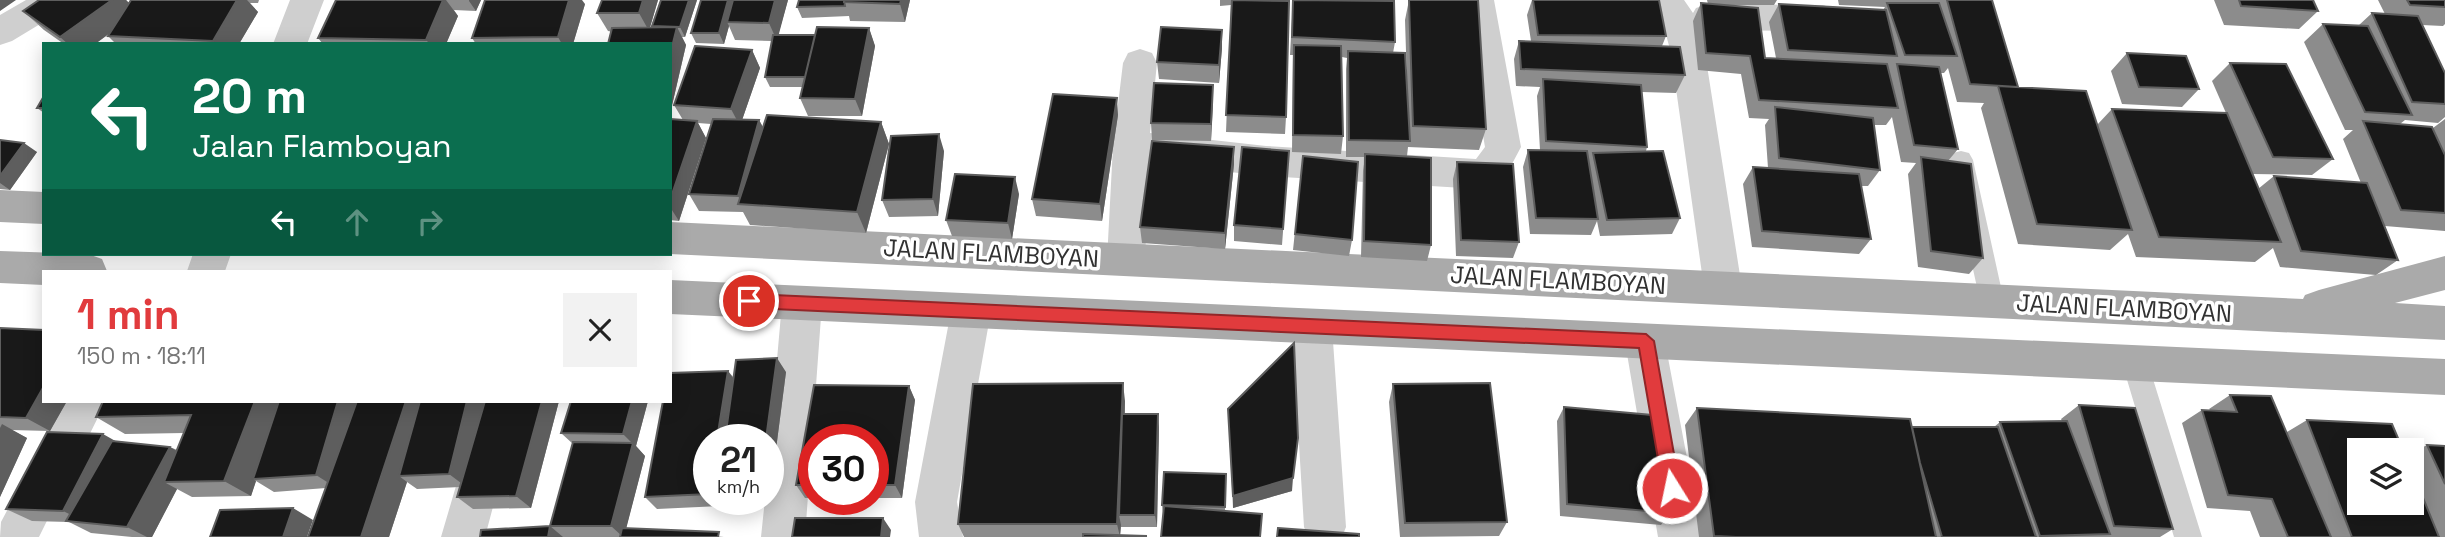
<!DOCTYPE html>
<meta charset="utf-8">
<style>
body{margin:0;font-family:"Space Grotesk",sans-serif;background:#f2f2f2;color:#222;height:100vh;display:flex;flex-direction:column;font-size:26px;white-space:nowrap}
*{box-sizing:border-box;margin:0}
p{font-size:23px;color:#767676}
.icon{flex:none;width:38px;height:38px;fill:none;stroke:currentColor;stroke-width:2;stroke-linecap:round;stroke-linejoin:round}
.map{position:relative;flex:1;overflow:hidden}
.details{position:absolute;left:42px;top:270px;width:630px;height:133px;display:flex;flex-direction:column;background:#fff;border-radius:0px;box-shadow:0 4px 18px #0003}
.details>*{flex:none}
.top-card{position:absolute;left:42px;top:42px;width:630px;height:214px;border-radius:0px;box-shadow:0 4px 18px #0003;background:#0b6e4f;color:#fff;overflow:hidden}
.buttons{position:absolute;left:2347px;top:438px;display:grid;gap:14px}
.buttons a{display:grid;place-items:center;width:77px;height:77px;border-radius:0px;background:#fff;box-shadow:0 4px 18px #0003;font-size:35px}
.speed{position:absolute;left:693px;top:424px;display:flex;gap:14px;font-size:35px;font-weight:700;text-align:center}
.speed>*{display:grid;place-content:center;width:91px;height:91px;border-radius:50%;background:#fff;box-shadow:0 4px 18px #0003;line-height:1}
.speed small{font-size:18px;font-weight:400}
.speed .limit{border:10px solid #d22;background:#fff;color:#111}
.pin{position:absolute;display:grid;place-items:center;width:60px;height:60px;color:#fff;margin:-30px;border:4px solid #fff;border-radius:50%;box-shadow:0 2px 7px #0007}
.me{position:absolute;width:77px;margin:-38px;rotate:350deg;stroke-linejoin:round;filter:drop-shadow(0 0 5px #0008)}
.turn{display:flex;align-items:center;gap:24px;height:147px;padding:0 35px;font-size:32px}
.turn .icon{width:91px;height:91px;stroke-width:2.5}
.turn b{display:block;font-size:49px;line-height:60px}
.lanes{display:flex;align-items:center;height:66px;padding:0 35px;background:#0003;justify-content:center;gap:35px;direction:ltr}
.lanes .off{opacity:.35}
.round{display:grid;place-items:center;flex:none;width:74px;height:74px;border-radius:0px;background:#f2f2f2}
.summary{display:flex;align-items:center;justify-content:space-between;height:119px;padding:0 35px}
h1{font-size:42px;font-weight:600;line-height:52px;color:#e13b3d}
.map>svg:first-child{display:block}
.lines{fill:none;stroke-linecap:round;stroke-linejoin:round}
.service{fill:#cfcfcf;fill-rule:evenodd}
.minor{fill:#cfcfcf;fill-rule:evenodd}
.primary{fill:#aaa;fill-rule:evenodd}
.wall{fill:#8c8c8c}
.shaded-wall{fill:#5e5e5e}
.building{fill:#191919;stroke:#5e5e5e;stroke-width:2}
.route{fill:#e13b3d;stroke:#922628;stroke-width:2}
.labels{text-anchor:middle;dominant-baseline:central;stroke-width:7;stroke-linejoin:round;paint-order:stroke}
.street-label{font-size:24px;fill:#323232;stroke:#fff}
</style>
<div class="map">
<svg width="2445" height="537" viewBox="0 0 2445 537">
<rect width="100%" height="100%" fill="#fff"/>
<g class="lines">
<path class="service" d="M1961,151l8,2 4,7 31,141 -3,8 -9,3 -9,-3 -3,-8 -31,-141 4,-7z
M2135,352l9,3 4,8 54,174h-28l-52,-174 4,-8z"/>
<path class="minor" d="M26,0h44l-5,9 -53,32 -12,4v-30z
M290,0h34l-17,44h-34z
M1460,0h34l27,147 -16,30 -25,12 -214,-13 -117,-13 -4,97 -5,12 -14,4 -14,-4 -5,-12 6,-114 10,-83 5,-10 12,-4 12,4 5,10 -7,70 116,13 210,13 9,-12z
M1649,0h35l9,13 3,-5 12,-4 115,1 12,4 5,9 -5,9 -12,4 -115,-1 -10,-3 7,26 37,235 -5,12 -14,5 -14,-5 -5,-12 -33,-235 -9,-33z
M193,254h38l-6,17h-38z
M802,286l14,5 6,12 -17,234h-44l4,-38h3v-38l14,-158 6,-12z
M971,294l14,5 6,12 -34,191 6,35h-44l-4,-35 36,-191 6,-12z
M1312,310l14,5 6,12 14,200 -4,10h-34l-4,-10 -12,-200 6,-12z
M1645,324l14,6 6,12 37,195h-44l-33,-195 6,-12z
M65,401h41l-67,136h-39l1,-15z
M481,401h40l-36,136h-44z"/>
<path class="primary" d="M0,190l44,2v32l-44,-2z
M670,222l1633,77 2,-4 14,-5 126,-34v34l-50,13 50,3v34l-1775,-86z
M0,251l88,3 14,5 5,12h-63v14l-44,-2z
M670,280l1775,79v36l-1775,-81z"/>
</g>
<path class="wall" d="M126,0l3,3 2,-3h128l-1,3h-8l8,9 -19,32h-123l-8,-8 1,-2 -14,10h-31l-20,-14 -21,-19z
M336,0h145l-5,11 -22,-1 4,6 -12,28h-123l-5,-6z
M602,0h56l-8,27h3l-1,-1 45,-26 -12,37h-3l4,8 -16,69v-70l-62,-13 -11,-18z
M788,0l-10,35h37l54,-7 6,18 -13,70h-54l-8,-18 3,-11h-33l-5,-10 7,-36 -37,-1 -6,-14 -5,18 -28,-1 -5,-10z
M799,0h111l-5,22 -55,-1 -1,-5 -47,2 -5,-11z
M1220,0h48l18,117 -1,17 -59,-2 5,-127 -11,1z
M1293,0l102,42 -2,11 14,30 -2,-63 4,-20h69l8,129 -7,21 -71,-3 -1,9 24,89 -4,16 -66,-4 2,-86 2,-14h-19v-88l1,-11 -5,-1 1,79 -2,18 -49,-2 1,-97h-3z
M1532,0h127l7,36 -4,10 23,29 -9,18 -34,-1 5,55 -1,4 34,67 -8,16 -72,2 -3,-15 -6,14 -61,-1 -7,-67 5,-17h12l-3,-54 3,-9 -24,-1 -2,-27 5,-18h12l-4,-26z
M1707,0h70l-3,5h-53l44,53h11l-7,-36 10,-18 104,6 2,-3 -46,-2 -1,-5h154l26,87 79,38 15,-16 114,4 -14,-32 18,-18 103,96 -21,16 -59,-1 -24,-56 29,71 16,-13 87,7 -18,-44 10,-9h-8l-41,-88 19,-18 35,2 14,-13 13,1 -7,-14h67v24l-2,2 -21,-1 23,48v44l-7,6 -33,-3 -5,4 33,4 12,-9v112l-60,-5 13,34 -22,15 -96,-8 -7,-19 -18,14 -119,-5 -8,-23 -18,16 -92,-6 -37,-136 3,-5 -27,-1 -9,-34 -4,5h-3l17,76 -10,12 35,97 -14,16 -51,-7 -10,-93 8,-11 -15,-1 -9,-45 -6,8h-12l6,45 -12,16h-7l10,53 -12,15 -107,-7 -9,-63 10,-17 15,1 -3,-43 4,-6 -20,-1 -8,-44 -43,-4 -5,-49 8,-18 7,1z
M2214,0h99l5,11 -19,18 -75,-4z
M585,4l-12,40h-97l-4,-6z
M1222,48l-3,35 -60,-4 -2,-17z
M752,50l8,18 -18,52h17l4,7 118,-5 8,22 -23,89 -116,-8 -7,-13 -44,-1 -10,-17 22,-70 -13,-1 8,15 -27,83 -9,-1v-101l13,1 -9,-15z
M2127,53l72,36 -17,18 -60,-3 -11,-33z
M1213,85l-2,56 -59,-1 -1,-17z
M44,96v17l-7,-5z
M1118,115l-16,106 -66,-5 -4,-17z
M0,140l37,12 -27,38 -10,-1z
M1234,147v17l-9,85 -83,-6 -2,-16z
M944,151l-6,65 -49,1 -7,-17z
M1289,151l-7,94 -48,-4v-16z
M1303,156l49,84 -3,16 -56,-6z
M1457,162l62,80 -6,16 -57,-2 -3,-77z
M1019,194l-7,45 -60,-3 -6,-16z
M0,328l44,73h23l-17,30 -39,-1 16,8 -27,59z
M728,371l6,7 52,-6 -14,108 -4,1v-42h-59v60h12l-1,7 -63,3 -12,-12z
M1393,384l114,138 -8,14 -99,1 -11,-135z
M814,385l95,1 6,14 -13,98h-29v-59h-59v59h-9l-9,-13z
M2230,395l57,37 20,-12 105,82v-49l15,-8 18,1v91h-185l-10,-26 -43,-3 -25,-85 20,-13h8l-1,-1z
M103,401h456l-28,107 -58,1 -16,-12 3,-10 -43,2 -10,-7 -18,55h-81l18,-49 -52,4 -18,-11 -5,15 -59,1 -15,-8 -25,48h-20l-41,-4 -22,-11 -37,-1 -26,-12 110,-68 54,6 7,3 7,-17 -59,1 -29,-17z
M571,401h77l-12,45 9,10 -19,72 98,9h-176l25,-93 -12,-11z
M1125,401v13l34,13 -2,100h-36v-2l-1,10 27,2h-183l-6,-13z
M2079,405l94,124 -13,8h-461l-14,-112 12,-17 215,19h82l6,-5 62,-1 -1,-2z
M1564,407l106,106 -9,12 -101,-9 -3,-95z
M1228,409l64,82 -59,17z
M1226,474l-1,37 -62,1 -1,-7z"/>
<path class="shaded-wall" d="M0,0h16l-16,11z
M112,0h14l12,12 -43,32h-27l-8,-7z
M237,0h10l11,12 -19,32h-24l-2,-3z
M443,0h3l12,16 -12,28h-16l-4,-4z
M469,0h12l-5,11 -7,-10z
M569,0h13l3,4 -12,40h-11l-4,-7z
M643,0h15l-9,31 -10,-18z
M689,0h8l-12,37 -5,-10z
M728,0h8l-9,22 2,4 -5,18 -5,-11z
M775,0h13l-11,41 -8,-18z
M901,0h9l-5,22 -5,-18z
M677,27l9,18 -16,69v-59z
M869,28l6,18 -13,70 -7,-17z
M1222,30v18l-3,35v-18z
M752,50l8,18 -20,58 -9,-17z
M1213,85v17l-2,39v-17z
M1117,98l1,17 -16,106 -2,-17z
M759,120l9,17 -25,68 -5,-9z
M697,121l9,17 -27,83 -9,-14v-7z
M881,122l8,22 -23,89 -9,-21z
M939,134l5,17 -6,65 -5,-17z
M24,143l13,9 -27,38 -10,-7v-7z
M1234,147v17l-9,85v-16z
M1015,177l4,17 -7,45 -4,-16z
M777,358l9,14 -14,108 -4,-5v-36h-2z
M728,371l10,14 -8,54h-13z
M1123,383l2,18 -4,114h-2l2,10 -1,12 -3,-13z
M44,386v15h23l-17,30 -24,-13z
M909,386l6,14 -13,98 -7,-13z
M255,401h32l-34,78 3,2 -5,15 -27,-15z
M338,401h22l-25,86 -19,-12z
M406,401h27l-34,75 8,6 -18,55h-28z
M467,401h19l-21,85 -16,-12z
M542,401h17l-28,107 -15,-12z
M632,401h16l-12,45 9,10 -21,81h-1l-12,-11 22,-82 -10,-10z
M1158,414l1,13 -2,100 -2,-12z
M2,424l25,14 -27,59v-69z
M103,434l23,13 -38,76 -25,-12z
M170,447l22,13 -28,22 13,7 -25,48h-5l-20,-10z
M1293,478l-1,13 -59,17v-12z
M713,499h8l-1,7z
M293,508l20,12 -6,17h-24z
M883,518l8,12 -1,7h-9z
M550,526l13,11h-15z"/>
<path class="building" d="M39,0h73l-52,37 -37,-26z
M131,0h106l-24,41 -105,-5z
M336,0h107l-17,40 -108,-2z
M485,0h84l-11,37 -86,1z
M602,0h41l-4,13h-42z
M661,0h28l-9,27 -28,-1z
M701,0h27l-9,33h-28z
M733,0h42l-6,23 -42,-1z
M799,0h45l1,6 -48,1z
M844,0h57l-1,4 -56,-2z
M1232,0l57,1 -3,116 -60,-2z
M1293,0l101,1 1,41 -103,-5z
M1409,0h69l8,129 -73,-3z
M1533,0h126l7,36 -128,-1z
M1947,0h45l26,87 -48,-3z
M2239,0h74l5,11 -77,-5z
M2407,0h38v7l-35,-2z
M1701,3l57,5 7,50 122,6 11,44 -139,-8 -9,-44 -44,-3z
M1887,3h52l18,53 -52,-1z
M1779,4l107,6 11,46 -109,-6z
M2372,13l46,3 27,57v31l-33,-2z
M2323,24l45,2 44,89 -47,-3z
M677,27l-7,28v-11h-62l4,-16z
M817,27l52,1 -14,71 -55,-1z
M1161,27l61,3 -3,35 -62,-3z
M773,35h42l-10,42h-40z
M1519,41l161,6 5,28 -164,-6z
M1294,45l47,1 2,90 -50,-1z
M695,46l57,4 -21,59 -57,-4z
M1348,51l57,2 5,88 -61,-1z
M2127,53l59,3 13,33 -60,-2z
M2230,63l56,1 47,95 -60,-2z
M1897,64l42,3 19,82 -44,-4z
M1543,79l98,6 6,62 -101,-6z
M1154,83l59,2 -2,39 -60,-1z
M1998,86l88,5 46,139 -95,-6z
M1053,94l64,4 -17,106 -68,-5z
M44,96v12h-7z
M1775,107l98,11 7,52 -101,-12z
M2112,109l115,4 54,129 -122,-5z
M767,115l114,7 -24,90 -119,-8z
M670,119l27,2 -27,79z
M713,119l46,1 -21,76 -49,-2z
M2363,121l69,6 13,28v58l-44,-3z
M939,134l-6,65 -51,1 9,-64z
M0,140l24,3 -24,33z
M1152,141l82,6 -9,86 -85,-6z
M1242,147l47,4 -6,78 -49,-4z
M1528,150l59,1 11,68 -62,-1z
M1663,151l17,67 -73,2 -14,-67z
M1365,154l66,4v87l-67,-4z
M1303,156l55,6 -6,78 -57,-6z
M1921,157l50,7 12,94 -52,-7z
M1457,162l56,2 6,78 -58,-2z
M1753,167l106,7 12,65 -109,-8z
M955,174l60,3 -7,46 -62,-3z
M2274,176l93,7 31,77 -97,-9z
M0,328l44,2v56l-18,32 -26,-1z
M1294,343l4,95 -5,40 -60,18 -5,-87z
M777,358l-11,81h-41l11,-79z
M728,371l-11,68h-8v55l-64,3 18,-96h7v-28z
M1123,383l-6,141h-159l15,-140z
M1490,383l17,139 -102,1 -12,-139z
M814,385l95,1 -14,99h-22v-46h-59v46h-18z
M2230,395l41,1 60,141h-43l-16,-38 -44,-4 -26,-85 35,2z
M103,401h152l-31,80 -60,1 27,-67 -95,2z
M279,401h59l-22,74 -63,4z
M357,401h49l-45,136h-53z
M420,401h47l-18,73 -50,2z
M485,401h57l-26,95 -59,1z
M571,401h61l-9,33 -62,-1z
M2079,405l56,3 38,121 -59,-3z
M1564,407l99,9 7,97 -103,-9z
M1697,408l213,11 26,118h-200l-22,-1z
M1122,414h36l-3,101h-36z
M2307,420l85,4 11,26h-44v52h53v-31l27,66h-87z
M2067,421l43,113 -70,2 -40,-114z
M1912,427h86l38,110h-94l-22,-74z
M47,432l56,2 -40,77 -57,-2z
M112,441l58,6 -43,80 -61,-6z
M573,442l60,1 -22,83h-61l-2,11h-68l1,-7 69,-4z
M2427,445l18,1v38z
M1164,472l62,2 -1,33 -63,-2z
M1164,506l98,8 -2,23h-99z
M293,508l-10,29h-73l10,-27z
M795,518h88l-2,19h-89z
M622,528l97,4 -1,5h-98z
M1278,528l81,6v3h-82z
M1083,534l64,2 -64,1z"/>
<path class="route" d="M749,294l897,40 8,7 26,147 -2,6 -6,2 -7,-2 -2,-6 -24,-140 -890,-40 -8,-7z"/>
<g class="labels">
<g class="street-label">
<text transform="translate(991 253) rotate(3)">JALAN FLAMBOYAN</text>
<text transform="translate(1558 280) rotate(3)">JALAN FLAMBOYAN</text>
<text transform="translate(2124 308) rotate(3)">JALAN FLAMBOYAN</text>
</g>
</g>
</svg>
<div class="buttons">
<a><svg class="icon" aria-label="layers" viewBox="0 0 24 24"><path d="M12 4l9 5-9 5-9-5zM3 14l9 5 9-5"/></svg></a>
</div>
<div class="speed"><div>21<small>km/h</small></div><div class="limit">30</div></div>
<div class="pin" style="left:749px;top:301px;background:#d93025"><svg class="icon" aria-label="arrive" viewBox="0 0 24 24"><path d="M6 21V4h12l-3 4 3 4H6"/></svg></div>
<svg class="me" style="left:1672px;top:488px" viewBox="-20 -20 40 40"><circle r="17" fill="#e13b3d" stroke="#fff" stroke-width="3"/><path d="M0-11L8 9 0 5-8 9z" fill="#fff"/></svg>
<div class="top-card">
<div class="turn"><svg class="icon" aria-label="left" viewBox="0 0 24 24"><path d="M17 20v-9H6M10 6l-5 5 5 5"/></svg><div><b>20 m</b>Jalan Flamboyan</div></div>
<div class="lanes"><svg class="icon" aria-label="left" viewBox="0 0 24 24"><path d="M17 20v-9H6M10 6l-5 5 5 5"/></svg><svg class="icon off" aria-label="ahead" viewBox="0 0 24 24"><path d="M12 20V5M6 11l6-6 6 6"/></svg><svg class="icon off" aria-label="right" viewBox="0 0 24 24"><path d="M7 20v-9h11M14 6l5 5-5 5"/></svg></div>
</div>
<section class="details">
<div class="summary"><div><h1>1 min</h1><p>150 m · 18:11</p></div><a class="round"><svg class="icon" aria-label="close" viewBox="0 0 24 24"><path d="M6 6l12 12M18 6L6 18"/></svg></a></div>
</section>
</div>
